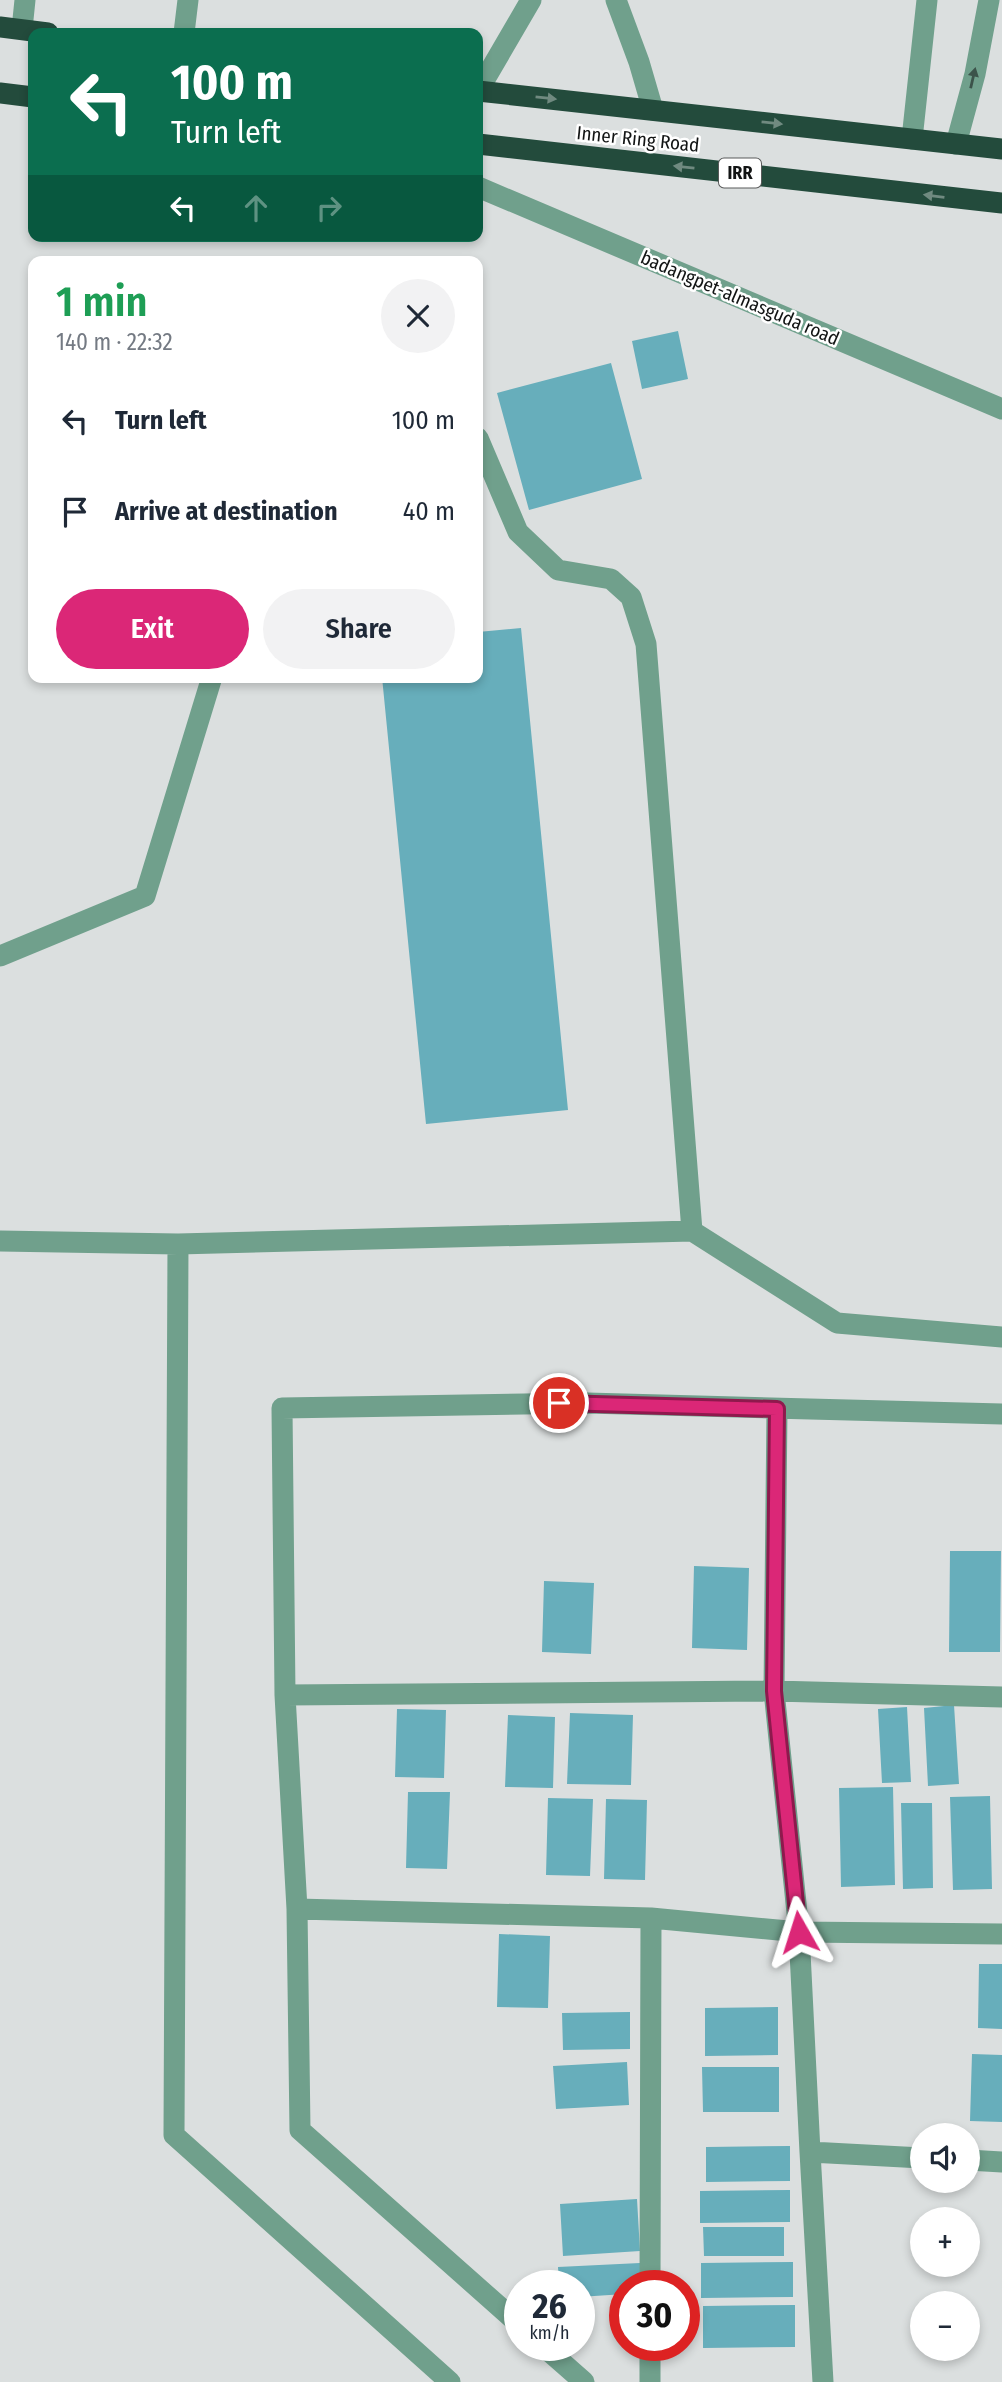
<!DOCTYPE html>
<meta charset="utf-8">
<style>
body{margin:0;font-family:"Fira Sans Condensed",sans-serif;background:#f2f2f3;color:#1f2937;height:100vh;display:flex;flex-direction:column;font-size:26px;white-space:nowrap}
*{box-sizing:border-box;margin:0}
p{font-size:23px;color:#747a83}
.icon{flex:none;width:38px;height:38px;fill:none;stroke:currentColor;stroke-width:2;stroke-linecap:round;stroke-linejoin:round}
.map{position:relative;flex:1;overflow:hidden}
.side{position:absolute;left:28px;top:256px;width:455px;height:427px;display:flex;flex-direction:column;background:#fff;border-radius:14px;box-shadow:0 4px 10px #0003}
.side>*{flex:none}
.guide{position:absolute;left:28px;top:28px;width:455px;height:214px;border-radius:14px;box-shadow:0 4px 10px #0003;background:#0b6e4f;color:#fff;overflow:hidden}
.buttons{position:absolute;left:910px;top:2123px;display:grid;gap:14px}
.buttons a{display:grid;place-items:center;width:70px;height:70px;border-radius:50%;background:#fff;box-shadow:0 4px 10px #0003;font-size:35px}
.speed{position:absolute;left:504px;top:2270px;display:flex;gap:14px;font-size:35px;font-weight:700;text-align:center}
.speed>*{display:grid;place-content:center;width:91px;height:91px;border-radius:50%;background:#fff;box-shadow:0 4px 10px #0003;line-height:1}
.speed small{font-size:18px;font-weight:400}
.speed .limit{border:10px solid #d22;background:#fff;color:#111}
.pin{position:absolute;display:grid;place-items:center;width:60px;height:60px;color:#fff;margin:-30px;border:4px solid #fff;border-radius:50%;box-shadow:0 2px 7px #0007}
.me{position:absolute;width:77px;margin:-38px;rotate:354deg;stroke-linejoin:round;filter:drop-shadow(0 0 5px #0008)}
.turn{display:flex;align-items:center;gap:24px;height:147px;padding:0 28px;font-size:32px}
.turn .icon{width:91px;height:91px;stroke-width:2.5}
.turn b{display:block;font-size:49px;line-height:60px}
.lanes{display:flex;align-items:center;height:66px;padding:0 28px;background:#0003;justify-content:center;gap:35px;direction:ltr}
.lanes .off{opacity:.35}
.round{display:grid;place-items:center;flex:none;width:74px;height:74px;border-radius:37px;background:#f2f2f3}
.overview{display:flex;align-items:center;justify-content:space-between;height:119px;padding:0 28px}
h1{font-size:42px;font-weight:600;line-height:52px;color:#1e9e55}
.button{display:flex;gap:14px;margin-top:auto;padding:14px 28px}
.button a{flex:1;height:80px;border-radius:42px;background:#db2777;color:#fff;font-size:28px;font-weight:600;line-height:80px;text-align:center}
.button a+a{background:#f2f2f3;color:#1f2937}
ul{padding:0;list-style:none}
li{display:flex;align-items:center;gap:21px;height:91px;padding:0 28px}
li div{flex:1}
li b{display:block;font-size:26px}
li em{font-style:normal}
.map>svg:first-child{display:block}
.building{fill:#67aebb}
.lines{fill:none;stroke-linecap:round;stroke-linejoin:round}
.minor{stroke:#70a08c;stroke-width:21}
.highway{stroke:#234b3c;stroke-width:21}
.oneway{fill:#3c534a}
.oneway2{fill:#708a80}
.route-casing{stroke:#8e194d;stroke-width:18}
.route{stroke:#db2777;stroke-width:12}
.labels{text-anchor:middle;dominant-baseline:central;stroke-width:5;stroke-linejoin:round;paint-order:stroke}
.shield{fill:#fff;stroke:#595a5a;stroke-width:2}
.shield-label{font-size:18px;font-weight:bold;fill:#121414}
.street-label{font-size:19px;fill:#121414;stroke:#fff}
</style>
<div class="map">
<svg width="1002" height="2382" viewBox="0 0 1002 2382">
<rect width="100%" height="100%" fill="#dbdfdf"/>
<path class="building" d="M678,331l10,48 -46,10 -10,-48z
M611,363l31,116 -113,31 -32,-117z
M521,628l47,482 -142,14 -44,-447h96v-45z
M950,1551h51l-1,101h-51z
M694,1566l55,2 -2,82 -55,-2z
M544,1581l50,2 -3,71 -49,-2z
M954,1705l5,79 -31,2 -4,-78z
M907,1707l4,75 -29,1 -4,-74z
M397,1709l49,1 -2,68 -49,-1z
M570,1713l63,2 -2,70 -64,-1z
M508,1715l47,2 -2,71 -48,-1z
M893,1787l2,98 -54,2 -2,-99z
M408,1792h42l-3,77 -41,-1z
M990,1796l2,93 -39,1 -3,-93z
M548,1798l45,1 -3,77 -44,-1z
M606,1799l41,1 -2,80 -41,-1z
M901,1803h31l1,85 -30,1z
M499,1934l51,2 -2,72 -51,-1z
M979,1964h23v65l-24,-1z
M778,2007v48l-73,1v-48z
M630,2012v37l-67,1 -1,-37z
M972,2054l30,1v67l-32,-1z
M627,2062l2,43 -73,4 -3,-43z
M702,2067h77v45h-76z
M790,2146v35l-84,1v-35z
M790,2190v32l-90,1v-32z
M637,2199l3,52 -77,5 -3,-52z
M703,2227h81v29h-80z
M793,2262v35l-92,1v-35z
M640,2263l1,23h-16v8l-46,3v-11h-20l-1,-19z
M795,2305v42l-92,1v-42z"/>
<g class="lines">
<path class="minor" d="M616,0l23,62 14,48
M22,29l3,-29
M184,33l4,-33
M478,91l53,-91
M912,139l15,-139
M956,144l19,-70 14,-74
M478,187l524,222
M478,438l40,94 40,38 53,9 20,18 15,47 46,587
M0,956l145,-60 67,-219
M0,1241l178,3 514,-13 145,92 165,14
M178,1244l-4,891 276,247
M777,1409l-3,282 25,241 11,220 112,6
M285,1695l489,-4 228,6
M297,1909l354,9 148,14 203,2
M810,2152l13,230
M968,2160l34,2
M650,2286l1,-368
M520,2325l-220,-195 -3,-221 -12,-214 -3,-287 305,-5 415,11
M542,2345l42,37
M650,2382v-37"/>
<path class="highway" d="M0,27l48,6
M478,91l524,58
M0,93l33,4
M478,144l524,59"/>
</g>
<defs><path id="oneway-solid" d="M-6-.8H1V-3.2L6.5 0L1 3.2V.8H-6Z" transform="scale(1.75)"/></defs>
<use class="oneway" href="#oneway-solid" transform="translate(973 78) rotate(-77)"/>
<g class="oneway2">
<use href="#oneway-solid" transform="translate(546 98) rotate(6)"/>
<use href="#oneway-solid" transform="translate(772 123) rotate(6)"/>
<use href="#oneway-solid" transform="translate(684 167) rotate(-174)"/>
<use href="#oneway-solid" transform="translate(934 196) rotate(-173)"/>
</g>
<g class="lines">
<g class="route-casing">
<path id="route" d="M559,1403l218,6 -3,282 25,241"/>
</g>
<use href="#route" class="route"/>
</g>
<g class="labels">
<rect class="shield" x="719" y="158.5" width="42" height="29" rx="5"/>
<g class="shield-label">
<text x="740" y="173">IRR</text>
</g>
<g class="street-label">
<text transform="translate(638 139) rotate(6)">Inner Ring Road</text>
<text transform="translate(740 298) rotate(23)">badangpet-almasguda road</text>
</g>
</g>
</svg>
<div class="buttons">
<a><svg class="icon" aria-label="sound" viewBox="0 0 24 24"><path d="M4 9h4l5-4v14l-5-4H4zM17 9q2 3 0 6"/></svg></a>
<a>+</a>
<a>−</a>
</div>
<div class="speed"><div>26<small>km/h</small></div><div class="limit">30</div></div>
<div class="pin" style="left:559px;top:1403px;background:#d93025"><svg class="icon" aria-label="arrive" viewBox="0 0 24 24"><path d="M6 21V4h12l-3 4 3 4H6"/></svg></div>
<svg class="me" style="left:799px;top:1932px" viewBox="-20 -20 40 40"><path d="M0-17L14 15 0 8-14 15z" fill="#db2777" stroke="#fff" stroke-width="4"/></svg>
<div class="guide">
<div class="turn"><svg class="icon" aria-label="left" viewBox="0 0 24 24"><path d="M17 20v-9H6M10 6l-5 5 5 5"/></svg><div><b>100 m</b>Turn left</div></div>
<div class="lanes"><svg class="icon" aria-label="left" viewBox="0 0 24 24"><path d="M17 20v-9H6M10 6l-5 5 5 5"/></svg><svg class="icon off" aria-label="ahead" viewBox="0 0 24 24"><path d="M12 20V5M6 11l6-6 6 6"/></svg><svg class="icon off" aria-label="right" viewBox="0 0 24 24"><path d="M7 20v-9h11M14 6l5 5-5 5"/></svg></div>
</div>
<section class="side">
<div class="overview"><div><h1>1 min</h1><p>140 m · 22:32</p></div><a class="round"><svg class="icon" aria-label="close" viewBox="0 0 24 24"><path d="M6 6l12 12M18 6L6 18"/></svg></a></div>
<ul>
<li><svg class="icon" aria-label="left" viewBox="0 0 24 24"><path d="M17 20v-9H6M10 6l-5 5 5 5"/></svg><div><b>Turn left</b></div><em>100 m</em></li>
<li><svg class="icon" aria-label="arrive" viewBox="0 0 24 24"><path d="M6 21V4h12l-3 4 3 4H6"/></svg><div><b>Arrive at destination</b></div><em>40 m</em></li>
</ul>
<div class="button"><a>Exit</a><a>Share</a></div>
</section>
</div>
